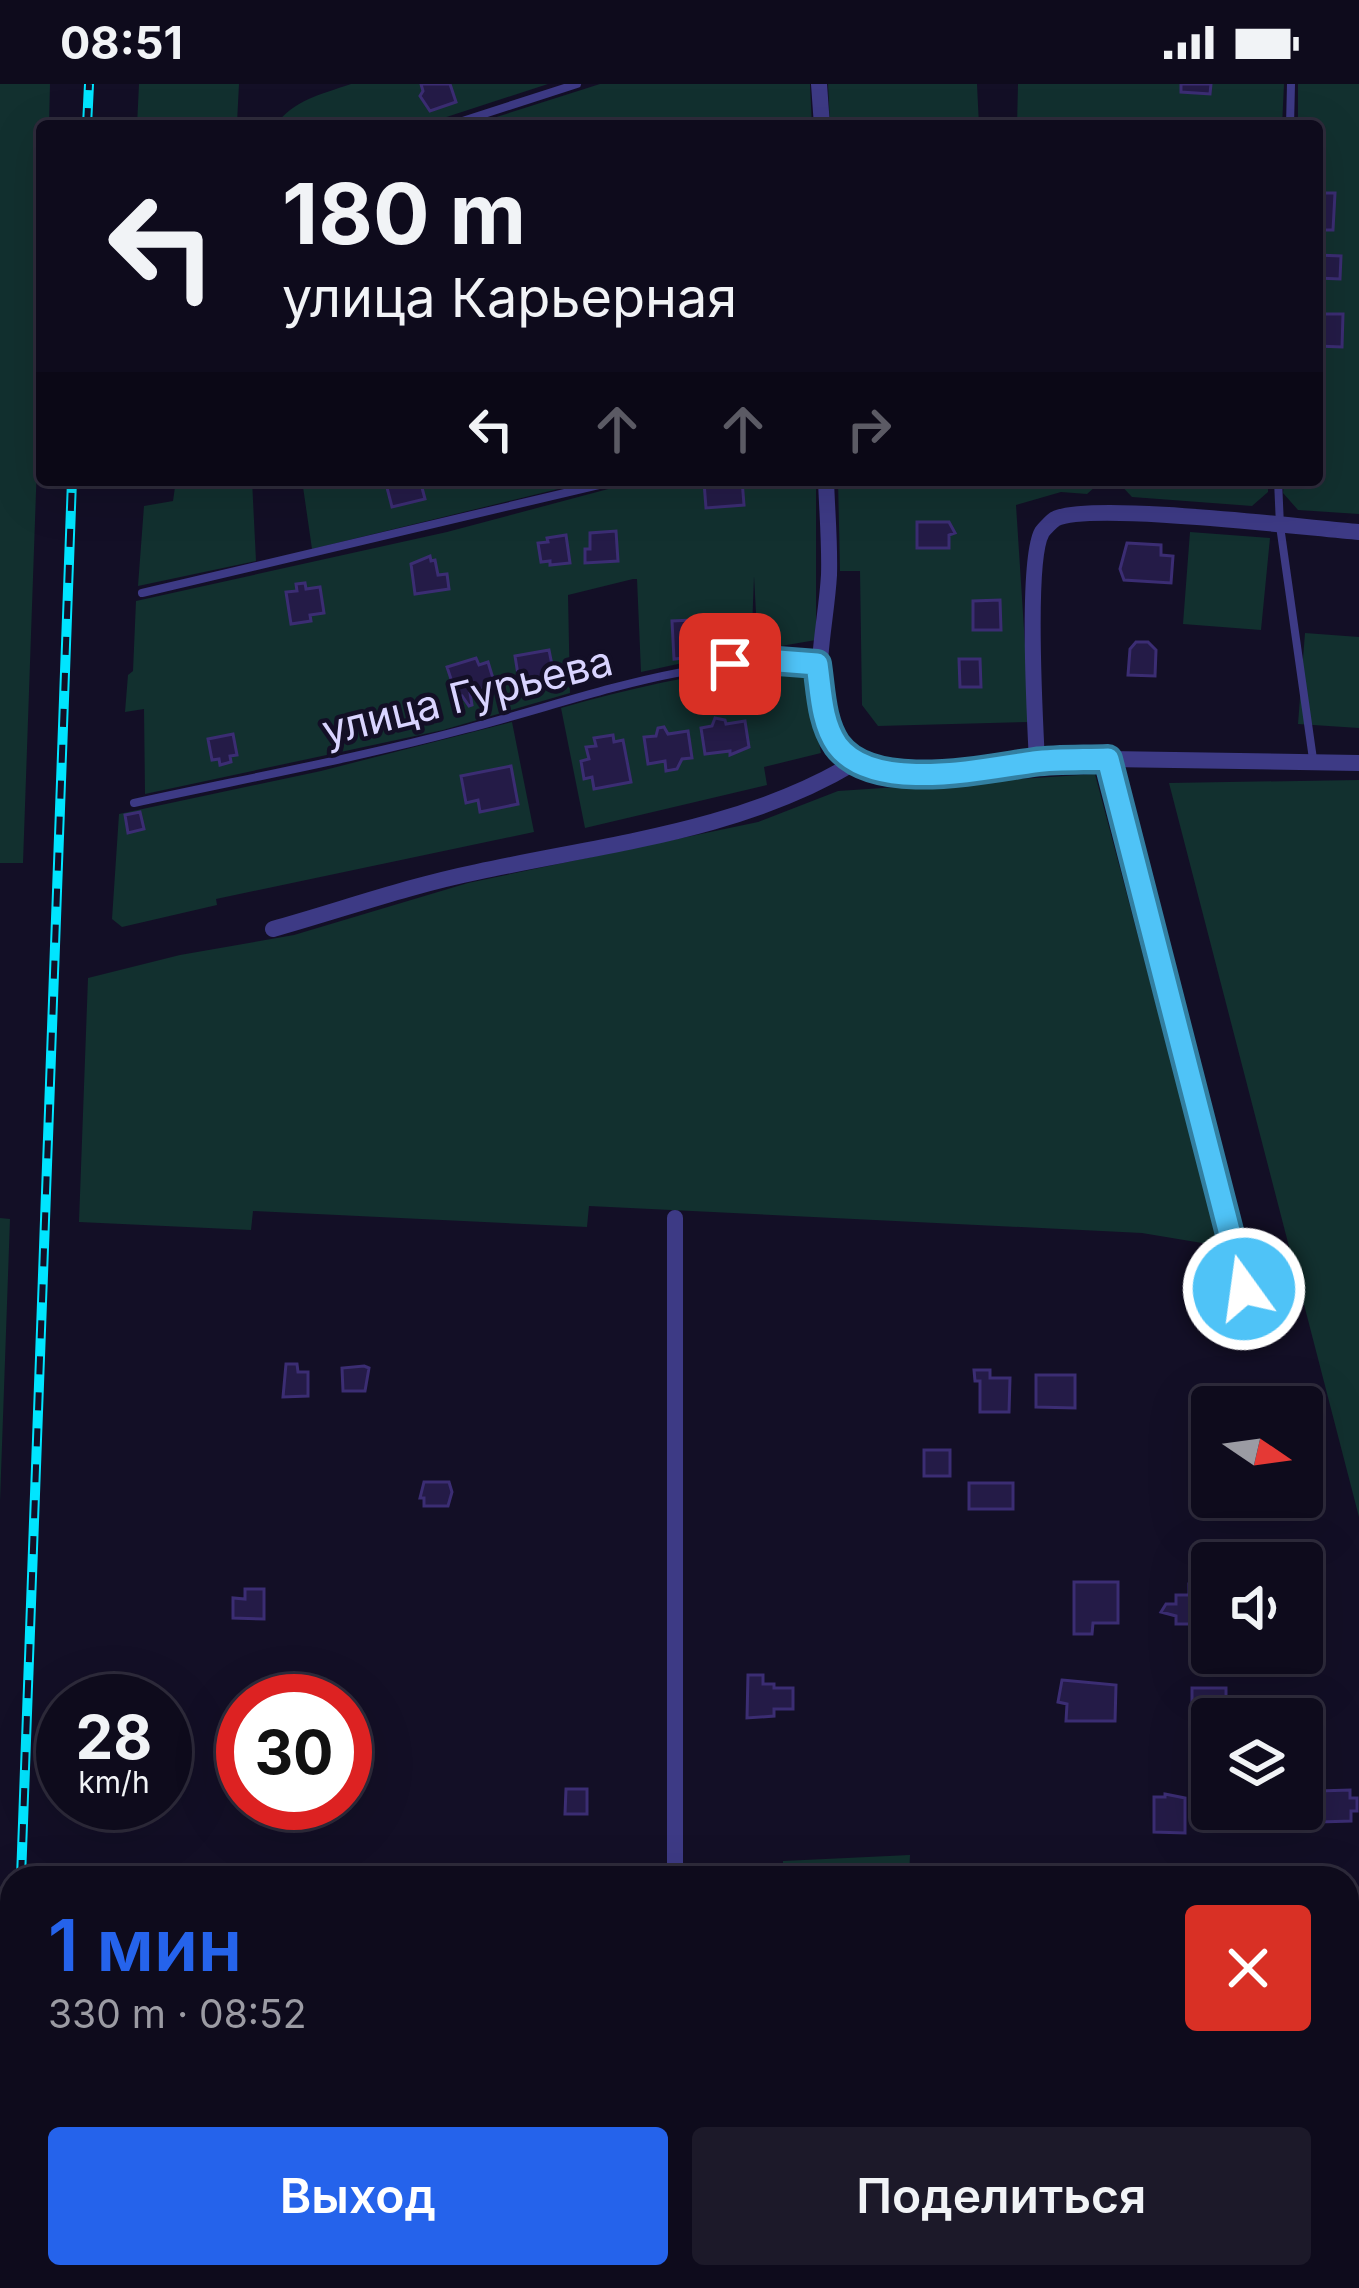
<!DOCTYPE html>
<html lang="ru">
<meta charset="utf-8">
<style>
body{margin:0;font-family:Inter,sans-serif;background:#1c1929;color:#f1f3f6;height:100vh;display:flex;flex-direction:column;font-size:45px;white-space:nowrap}
*{box-sizing:border-box;margin:0}
p{font-size:39px;color:#9b9ba3}
.icon{flex:none;width:66px;height:66px;fill:none;stroke:currentColor;stroke-width:2;stroke-linecap:round;stroke-linejoin:round}
.map{position:relative;flex:1;overflow:hidden}
.sheet{position:absolute;left:0px;top:1782px;width:1359px;height:423px;display:flex;flex-direction:column;background:#0e0b1c;border-radius:36px 36px 0 0;box-shadow:0 12px 48px #0002,0 0 0 3px #2e2b3b}
.sheet>*{flex:none}
.guide{position:absolute;left:36px;top:36px;width:1287px;height:366px;border-radius:12px;box-shadow:0 12px 48px #0002,0 0 0 3px #2e2b3b;background:#0e0b1c;color:#f1f3f6;overflow:hidden}
.needle{width:78px;rotate:103deg}
.controls{position:absolute;left:1191px;top:1302px;display:grid;gap:24px}
.controls a{display:grid;place-items:center;width:132px;height:132px;border-radius:12px;background:#0e0b1c;box-shadow:0 12px 48px #0002,0 0 0 3px #2e2b3b;font-size:60px}
.speed{position:absolute;left:36px;top:1590px;display:flex;gap:24px;font-size:60px;font-weight:700;text-align:center}
.speed>*{display:grid;place-content:center;width:156px;height:156px;border-radius:50%;background:#0e0b1c;box-shadow:0 12px 48px #0002,0 0 0 3px #2e2b3b;line-height:1}
.speed small{font-size:30px;font-weight:400}
.speed .limit{border:18px solid #d22;background:#fff;color:#111}
.pin{position:absolute;display:grid;place-items:center;width:102px;height:102px;color:#fff;margin:-51px;border-radius:24px;box-shadow:0 6px 18px #0006}
.me{position:absolute;width:132px;margin:-66px;rotate:346deg;stroke-linejoin:round;filter:drop-shadow(0 0 9px #0008)}
.turn{display:flex;align-items:center;gap:42px;height:252px;padding:0 48px;font-size:54px}
.turn .icon{width:156px;height:156px;stroke-width:2.5}
.turn b{display:block;font-size:84px;line-height:102px}
.lanes{display:flex;align-items:center;height:114px;padding:0 48px;background:#0003;justify-content:center;gap:60px;direction:ltr}
.lanes .off{opacity:.35}
.round{display:grid;place-items:center;flex:none;width:126px;height:126px;border-radius:12px;background:#1c1929}
.overview{display:flex;align-items:center;justify-content:space-between;height:204px;padding:0 48px}
h1{font-size:72px;font-weight:600;line-height:90px;color:#2563eb}
.action{display:flex;gap:24px;margin-top:auto;padding:24px 48px}
.action a{flex:1;height:138px;border-radius:12px;background:#2563eb;color:#fff;font-size:48px;font-weight:600;line-height:138px;text-align:center}
.action a+a{background:#1c1929;color:#f1f3f6}
.status{display:flex;justify-content:space-between;align-items:center;height:84px;padding:0 60px;background:#0e0b1c;direction:ltr}
.status svg{height:33px;fill:currentColor}
.map>svg:first-child{display:block}
.green{fill:#12302f}
.building{fill:#241b47;stroke:#3b2d73;stroke-width:3}
.lines{fill:none;stroke-linecap:round;stroke-linejoin:round}
.lane{stroke:#3d3a85;stroke-width:8}
.street{stroke:#3d3a85;stroke-width:16}
.rail-casing{stroke:#00e5ff;stroke-width:10}
.rail{stroke:#130f26;stroke-width:6;stroke-dasharray:18;stroke-linecap:butt}
.route-casing{stroke:#337fa1;stroke-width:30}
.route{stroke:#4fc3f7;stroke-width:21}
.labels{text-anchor:middle;dominant-baseline:central;stroke-width:9;stroke-linejoin:round;paint-order:stroke}
.street-label{font-size:42px;fill:#d9d4ff;stroke:#130f26}
</style>
<div class="status"><b>08:51</b><svg viewBox="0 0 49 12"><path d="M0 12V9h3v3zM5 12V6h3v6zM10 12V3h3v9zM15 12V0h3v12zM26 1h20v11H26zM47 4h2v5h-2z"/></svg></div>
<div class="map">
<svg width="1359" height="2204" viewBox="0 0 1359 2204">
<rect width="100%" height="100%" fill="#130f26"/>
<path class="green" d="M0,0h50l-1,42h-7v195l-19,542h-23z
M139,0h100l-2,39 -100,3z
M351,0h197l-129,42h-145c22,-27 45,-31 77,-42z
M600,0h210l2,42h-344z
M828,0h149l2,42h-149z
M1018,0h266l-2,42h-265z
M1298,0h61v430l-61,-4 -15,-17 1,-13h33v-354h-19z
M176,396h76l4,81 -118,25 6,-80 29,-5z
M302,396h293l-283,69z
M642,396h174v160l-58,10 -4,-74 -2,54 -51,29 -60,13 -4,-93h-4l-65,16 2,98 -127,37 -298,64 -1,-85 -19,3 3,-37 5,-4 3,-70 311,-69z
M838,396h265l-16,14 -26,-2 -45,13 14,217 -152,4 -16,-21 -2,-134h-20z
M1268,396v12l-16,14 -120,-9 -15,-16z
M1190,448l80,6 -9,92 -78,-6z
M1305,549l54,4v91l-61,-4z
M789,580l17,13 15,76 -57,14 3,18 -182,43 -24,-120c74,-21 150,-38 228,-44z
M512,638l22,110 -318,67 1,6 -95,22 -10,-8 7,-105 202,-43z
M1095,690l125,472 -78,-13 -553,-27 -2,21 -334,-16 -2,19 -172,-8 9,-244 92,-23 114,-20 174,-52 290,-61 80,-31z
M1359,696v737l-190,-734z
M0,1134l10,1 -10,283z
M910,1771l-1,23h-126v-17z
M41,2193h616v11h-616z
M694,2193h307l3,11h-310z"/>
<path class="building" d="M421,0h29l6,18 -26,9 -10,-15 3,-5z
M1181,0h30l-1,10 -29,-2z
M1317,109h18l-2,37h-16z
M1317,171l24,1 -1,23 -23,-1z
M1317,230h26l-1,33 -25,-1z
M385,396h35l5,19 -33,8z
M727,396h15l2,25 -38,3 -2,-26z
M917,438h32l6,11 -6,2v13h-32z
M616,447l2,30 -33,2v-14h5v-16z
M566,451l4,28 -20,2v-4l-9,1 -3,-19 10,-1 -1,-4z
M1127,459l34,2v10l12,1 -2,27 -47,-3 -4,-11z
M430,472l1,5 4,-1 3,15 9,-1 2,15 -34,5 -4,-30z
M305,499l1,6 14,-2 4,26 -14,2 1,6 -20,3 -5,-32 11,-1 -1,-7z
M1000,516l1,30h-28v-29z
M692,536l2,37 -20,2 -2,-38z
M1136,558h12l8,8 -1,26 -27,-1 2,-26z
M549,566l5,25 -35,6 -4,-25z
M476,574l3,7 9,-3 7,23 -25,8 2,12 -3,1 -7,-10 -5,1 -10,-30z
M959,575h21l1,28h-21z
M715,634l10,2 1,4 19,-3 4,26 -19,8v-4l-25,3 -4,-26 11,-2z
M664,643l4,7 20,-3 4,27 -10,1 -5,10 -11,2 -1,-10 -17,3 -4,-27 12,-1 2,-8z
M233,650l4,21 -7,1 1,6 -11,3 -1,-6 -7,1 -4,-21z
M613,651l1,7 9,-2 8,42 -37,7 -2,-12 -8,2 -3,-18 8,-2 -3,-12 10,-1 -2,-8z
M511,682l7,38 -38,8 -2,-12 -12,3 -5,-27z
M140,728l4,17 -16,4 -3,-18z
M286,1280h11l1,8h10v24l-25,1z
M364,1282l5,2 -4,23h-22l-1,-23z
M974,1286h16v8h20l-1,34h-29v-31h-5z
M1036,1291h39v33l-39,-1z
M924,1366h26v26h-26z
M424,1398h25l3,10 -4,14h-24v-8h-4z
M969,1399h44v26h-44z
M1074,1498h44v41h-25l-1,11h-18z
M1189,1500h11l-1,11h13v29h-36v-8l-15,-4 5,-8h10v-9h13z
M245,1505h19v30l-31,-1v-20l12,1z
M748,1591h15v9h11v4h19v21h-19v7l-27,2z
M1062,1596l54,5 -1,36h-49l1,-17 -9,-2z
M1192,1604h34v31l-34,2z
M566,1705h21v25h-22z
M1350,1706v8h7v13h-6v10l-31,1 -1,-31z
M1165,1710l20,4v35l-31,-1v-35h11z"/>
<g class="lines">
<path class="lane" d="M447,42l130,-42
M1290,42l1,-42
M1278,396l2,46 33,233
M142,509l478,-113
M134,719c110,-24 223,-45 332,-74 117,-30 229,-76 351,-65"/>
<path class="street" d="M819,0l3,42
M826,396c1,31 4,64 3,95 -4,69 -29,131 25,188
M1109,675l146,574
M1037,678c-2,-41 -11,-202 5,-230 2,-3 10,-11 13,-13 35,-18 252,9 304,13
M854,679l35,8 74,3 74,-12 72,-3 250,4
M273,845c68,-19 135,-43 204,-57 128,-28 264,-41 377,-109
M675,1794v-660
M673,2204v-11"/>
<g class="rail-casing">
<path id="rail" d="M87,42l2,-42
M21,1794l51,-1398
M2,2204l10,-211"/>
</g>
<use href="#rail" class="rail"/>
</g>
<g class="lines">
<g class="route-casing">
<path id="route" d="M730,580l35,-4 52,4c4,27 4,58 20,81 36,49 146,24 197,17 24,-3 50,-2 74,-3l136,530"/>
</g>
<use href="#route" class="route"/>
</g>
<g class="labels">
<g class="street-label">
<text transform="translate(467 611) rotate(-14)">улица Гурьева</text>
</g>
</g>
</svg>
<div class="controls">
<a><svg class="needle" viewBox="-14 -14 28 28"><path d="M0-13l5 13h-10z" fill="#e53935"/><path d="M0 13l5-13h-10z" fill="#9b9ba3"/></svg></a>
<a><svg class="icon" aria-label="sound" viewBox="0 0 24 24"><path d="M4 9h4l5-4v14l-5-4H4zM17 9q2 3 0 6"/></svg></a>
<a><svg class="icon" aria-label="layers" viewBox="0 0 24 24"><path d="M12 4l9 5-9 5-9-5zM3 14l9 5 9-5"/></svg></a>
</div>
<div class="speed"><div>28<small>km/h</small></div><div class="limit">30</div></div>
<div class="pin" style="left:730px;top:580px;background:#d93025"><svg class="icon" aria-label="arrive" viewBox="0 0 24 24"><path d="M6 21V4h12l-3 4 3 4H6"/></svg></div>
<svg class="me" style="left:1244px;top:1205px" viewBox="-20 -20 40 40"><circle r="17" fill="#4fc3f7" stroke="#fff" stroke-width="3"/><path d="M0-11L8 9 0 5-8 9z" fill="#fff"/></svg>
<div class="guide">
<div class="turn"><svg class="icon" aria-label="left" viewBox="0 0 24 24"><path d="M17 20v-9H6M10 6l-5 5 5 5"/></svg><div><b>180 m</b>улица Карьерная</div></div>
<div class="lanes"><svg class="icon" aria-label="left" viewBox="0 0 24 24"><path d="M17 20v-9H6M10 6l-5 5 5 5"/></svg><svg class="icon off" aria-label="ahead" viewBox="0 0 24 24"><path d="M12 20V5M6 11l6-6 6 6"/></svg><svg class="icon off" aria-label="ahead" viewBox="0 0 24 24"><path d="M12 20V5M6 11l6-6 6 6"/></svg><svg class="icon off" aria-label="right" viewBox="0 0 24 24"><path d="M7 20v-9h11M14 6l5 5-5 5"/></svg></div>
</div>
<section class="sheet">
<div class="overview"><div><h1>1 мин</h1><p>330 m · 08:52</p></div><a class="round" style="background:#d93025;color:#fff"><svg class="icon" aria-label="close" viewBox="0 0 24 24"><path d="M6 6l12 12M18 6L6 18"/></svg></a></div>
<div class="action"><a>Выход</a><a>Поделиться</a></div>
</section>
</div>
